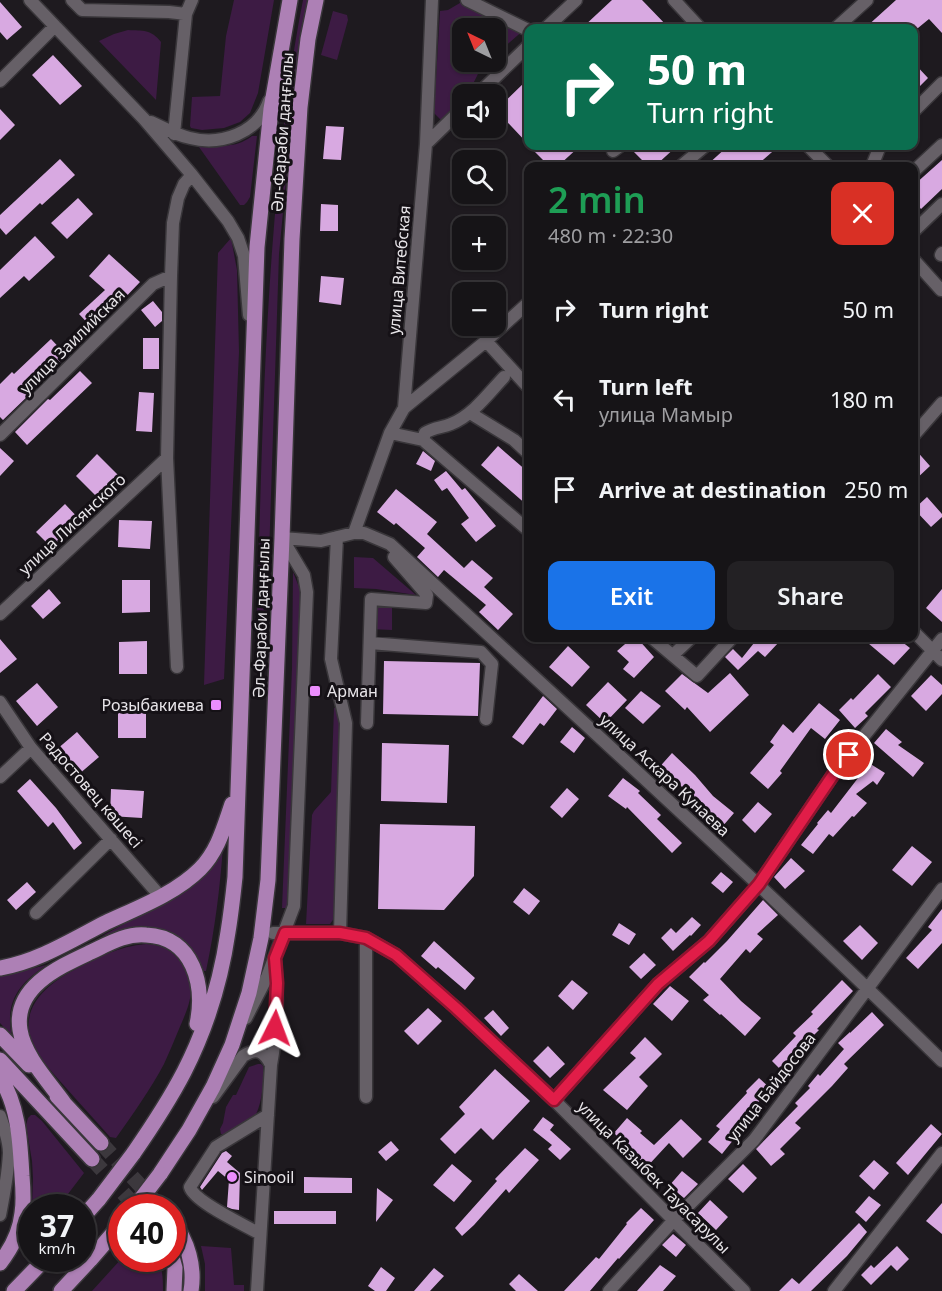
<!DOCTYPE html>
<meta charset="utf-8">
<style>
body{margin:0;font-family:"Noto Sans",sans-serif;background:#232124;color:#f1f3f6;height:100vh;display:flex;flex-direction:column;font-size:22px;white-space:nowrap}
*{box-sizing:border-box;margin:0}
p{font-size:20px;color:#9e9ea1}
.icon{flex:none;width:33px;height:33px;fill:none;stroke:currentColor;stroke-width:2;stroke-linecap:round;stroke-linejoin:round}
.map{position:relative;flex:1;overflow:hidden}
.side{position:absolute;left:524px;top:162px;width:394px;height:480px;display:flex;flex-direction:column;background:#161417;border-radius:12px;box-shadow:0 2px 4px #0004,0 0 0 2px #353336}
.side>*{flex:none}
.banner{position:absolute;left:524px;top:24px;width:394px;height:126px;border-radius:12px;box-shadow:0 2px 4px #0004,0 0 0 2px #353336;background:#0b6e4f;color:#fff;overflow:hidden}
.needle{width:39px;rotate:317deg}
.controls{position:absolute;left:452px;top:18px;display:grid;gap:12px}
.controls a{display:grid;place-items:center;width:54px;height:54px;border-radius:12px;background:#161417;box-shadow:0 2px 4px #0004,0 0 0 2px #353336;font-size:30px}
.speed{position:absolute;left:18px;top:1194px;display:flex;gap:12px;font-size:30px;font-weight:700;text-align:center}
.speed>*{display:grid;place-content:center;width:78px;height:78px;border-radius:50%;background:#161417;box-shadow:0 2px 4px #0004,0 0 0 2px #353336;line-height:1}
.speed small{font-size:15px;font-weight:400}
.speed .limit{border:9px solid #d22;background:#fff;color:#111}
.pin{position:absolute;display:grid;place-items:center;width:51px;height:51px;color:#fff;margin:-26px;border:3px solid #fff;border-radius:50%;box-shadow:0 2px 6px #0007}
.me{position:absolute;width:66px;margin:-33px;rotate:3deg;stroke-linejoin:round;filter:drop-shadow(0 0 4px #0008)}
.turn{display:flex;align-items:center;gap:21px;height:126px;padding:0 24px;font-size:27px}
.turn .icon{width:78px;height:78px;stroke-width:2.5}
.turn b{display:block;font-size:42px;line-height:51px}
.round{display:grid;place-items:center;flex:none;width:63px;height:63px;border-radius:12px;background:#232124}
.head{display:flex;align-items:center;justify-content:space-between;height:102px;padding:0 24px}
h1{font-size:36px;font-weight:600;line-height:45px;color:#1e9e55}
.cta{display:flex;gap:12px;margin-top:auto;padding:12px 24px}
.cta a{flex:1;height:69px;border-radius:12px;background:#1a73e8;color:#fff;font-size:24px;font-weight:600;line-height:69px;text-align:center}
.cta a+a{background:#232124;color:#f1f3f6}
ul{padding:0;list-style:none}
li{display:flex;align-items:center;gap:18px;height:90px;padding:0 24px}
li div{flex:1}
li b{display:block;font-size:22px}
li em{font-style:normal}
.map>svg:first-child{display:block}
.green{fill:#3d1b44}
.building{fill:#d8a9e1}
.lines{fill:none;stroke-linecap:round;stroke-linejoin:round}
.major-tunnel{stroke:#3c383d;stroke-width:15;stroke-dasharray:15 8;stroke-linecap:butt}
.minor-casing{stroke:#39363a;stroke-width:15}
.major-casing{stroke:#39363a;stroke-width:18}
.minor{stroke:#666067;stroke-width:12}
.major{stroke:#ad80b5;stroke-width:15}
.major-bridge-casing{stroke:#39363a;stroke-width:18;stroke-linecap:butt}
.major-bridge{stroke:#ad80b5;stroke-width:15}
.route-casing{stroke:#92132f;stroke-width:15}
.route{stroke:#e11d48;stroke-width:10}
.poi-dot{fill:#eb8dfc;stroke:#151116;stroke-width:2}
.labels{text-anchor:middle;dominant-baseline:central;stroke-width:6;stroke-linejoin:round;paint-order:stroke}
.street-label{font-size:16px;fill:#e8e5e9;stroke:#151116}
.poi-label{font-size:16px;fill:#e8e5e9;stroke:#151116;text-anchor:start}
</style>
<div class="map">
<svg width="942" height="1291" viewBox="0 0 942 1291">
<rect width="100%" height="100%" fill="#1e1a1f"/>
<path class="green" d="M234,0h40l-16,93 -8,20 -10,9 -16,6 -22,2 -11,-2 -1,-2 2,-29 28,-1 6,-60z
M303,0h7l-18,117 -13,137 -13,392 -3,28 -6,-6 -1,-23c5,-155 7,-310 22,-464 6,-61 13,-121 25,-181z
M465,0l60,29 -30,26v-27h-33v34h25c-10,8 -12,23 -21,32h-4v4l-21,22 -7,-7 6,-102 8,-1z
M333,11l14,4 1,5 -11,40 -16,-5z
M128,30c15,1 23,-1 33,12l-5,58 -57,-59 15,-7z
M252,136h5l-7,61 -3,5 -3,3h-4l-41,-58c19,-3 35,3 53,-11z
M231,238l6,32 2,82 -15,327 -20,6 14,-432z
M354,557l19,1 43,37 -40,-6 -22,-1z
M293,572l8,20 -14,316h-5l10,-240z
M371,599l21,2v29l-22,-1z
M334,708h4l3,15 -6,194 -5,7h-24l6,-109 2,-4 17,-19z
M223,846c-3,42 -8,83 -17,125h-2c-13,-30 -42,-50 -75,-43 -9,2 -19,6 -27,8l77,-42z
M146,944c4,0 9,1 14,2 17,6 30,25 31,43 0,14 -7,28 -12,40 -5,12 -10,24 -15,35 -14,26 -31,50 -48,74l-6,-1c-14,-16 -29,-32 -43,-48 -13,-15 -28,-30 -35,-48 -13,-33 15,-57 42,-71 23,-12 45,-24 72,-26z
M47,965c-27,17 -43,37 -35,71l-12,-13v-47z
M258,1064h3l2,2c1,18 -1,47 -15,60 -7,8 -17,8 -27,8l-1,-5 3,-6 3,-16 7,-12h3l13,-28z
M31,1115h4l7,6 42,52 -26,34h-26l1,-29 -1,-17 -6,-36 2,-7z
M201,1246l30,2 3,37h10v6h-39v-27z
M122,1258l35,1c6,9 6,21 6,32h-71z"/>
<path class="building" d="M612,0h30l27,28h-87z
M896,0h46v33l-13,-14 -11,9h-53z
M0,2l22,25 -15,13 -7,-8z
M53,55l29,31 -22,19 -28,-30z
M914,63l14,15 -14,14z
M528,79v65l-32,-34z
M0,109l15,16 -15,15z
M326,126l18,1 -3,33 -18,-1z
M529,146h51l-22,20h-9z
M640,146h37l-22,20h-7l-14,-14z
M728,146h51l-23,20h-50z
M60,159l15,16 -33,30 -2,-2 -34,32 -6,-7v-13z
M942,160v29l-21,20 -7,-8v-16z
M78,198l15,16 -26,25 -16,-16z
M321,204l17,1v26h-18z
M35,236l20,21 -26,24 -5,-5 -24,22v-28z
M109,254l31,28 -46,48 -15,-16 26,-24 -16,-14z
M321,276l23,2 -3,27 -22,-3z
M153,301l9,11v9l-7,6 -14,-17z
M143,338h16v31h-16z
M51,339l16,17 -37,34 2,2 -29,28 -3,-3v-33l12,-12 2,2z
M80,371l12,12 -65,62 -12,-13 33,-33 2,1z
M139,392l15,1 -2,39 -16,-1z
M498,446l30,26v34l-47,-41z
M0,448l14,13 -14,15z
M914,448l16,18 -16,15z
M423,451l12,10 -4,10 -15,-7z
M97,454l25,25 -21,22 -25,-25z
M446,471l16,19 3,-2 31,38 -20,16 -15,-18 8,-6 -22,-30 -5,3 -8,-11z
M396,489l41,33 -10,12 37,34 8,-8 21,18 -9,9 29,27 -15,16 -19,-18 7,-7 -42,-35 -6,7 -21,-20 8,-9 -29,-25 -2,2 -17,-13z
M927,497l15,17v3l-11,10 -17,-18z
M65,504l17,18 -28,28 -18,-18z
M119,520l33,1 -2,28 -32,-2z
M122,580h28v32l-28,1z
M49,589l12,14 -18,16 -12,-13z
M942,589v33l-16,-14z
M632,638h5l17,19 -20,21 -11,-9 6,-7 -12,-11z
M758,638h13l8,4 -14,15 -7,-6 -20,19 -13,-13 8,-8 9,9z
M862,638h35l13,10 -16,17z
M0,639l17,20 -17,14z
M147,641v33h-28v-32z
M568,646l22,21 -18,20 -23,-20z
M384,661l96,2 -2,53 -95,-2z
M730,673l19,22 -39,37 -23,-25 -2,3 -20,-19 17,-17 26,19z
M878,674l13,13 -26,26 3,3 -13,12 -16,-18 12,-12 2,2z
M931,675l11,10v9l-16,17 -15,-15z
M608,682l19,18 -22,23 -19,-18z
M37,683l21,24 -21,19 -21,-25z
M641,691l20,15 -18,18 -18,-16z
M543,696l14,13 -13,17 -4,-3 -17,22 -11,-8z
M819,703l21,17 -15,19 -14,-11 -31,43 2,2 -14,16 -18,-16 24,-28 -4,-3 13,-18 10,9z
M118,705h28v33h-28z
M572,727l13,11 -11,15 -14,-11z
M886,729l16,13 -4,3 26,18 -11,14 -39,-34z
M77,732l22,25 -21,18 -22,-25z
M382,743l67,2 -2,58 -66,-2z
M672,753l23,22 18,21 21,17 -12,14 -18,-14 -28,-33 -5,5 -15,-14z
M864,760l21,13 -8,12 -4,-4 -17,13 11,9 -13,14 -2,-1 -19,21 -4,-3 -16,20 -12,-9 17,-21 -1,-1 11,-13 3,3 27,-35 -6,-5z
M623,778l17,13 -2,2 23,22 -4,4 25,24 -10,10 -45,-46 -1,2 -18,-13z
M30,779l26,29 26,35 -8,7 -21,-28 -5,5 -31,-36z
M567,788l12,11 -17,19 -12,-11z
M111,789l33,2 -2,27 -32,-2z
M758,802l14,12 -17,19 -13,-13z
M380,824l95,2 -1,50 -30,34 -66,-1z
M912,846l20,16 -20,24 -20,-16z
M791,858l14,13 -20,18 -11,-12z
M721,872l12,10 -10,11 -12,-10z
M27,882l9,10 -20,18 -9,-10z
M524,888l16,13 -11,14 -16,-13z
M763,900l15,15 -21,19 6,5 -13,14 -4,-4 -26,30 21,22 20,17 -16,18 -24,-22 -1,1 -17,-15 6,-5 -20,-18 15,-15 1,1 22,-22z
M942,909v34l-24,26 -12,-11 26,-28 -4,-3z
M692,917l9,8 -10,11 -1,-1 -17,16 -12,-13 10,-10 5,5z
M619,923l17,11 -7,11 -17,-10z
M860,925l18,18 -16,17 -19,-19z
M434,941l41,37 -10,12 -27,-23 -2,2 -15,-13z
M644,953l12,12 -15,14 -12,-12z
M572,980l16,13 -15,17 -15,-14z
M842,980l11,11 -36,38 2,1 -25,25 3,2 -14,15 -11,-11 24,-25 -3,-3 20,-19 -2,-2z
M670,986l19,15 -17,20 -19,-17z
M428,1008l14,13 -24,24 -14,-14z
M493,1010l16,18 -8,8 -17,-18z
M872,1012l12,13 -40,39 4,4 -16,18 -37,37 6,5 -21,21 5,5 -14,12 -15,-17 42,-43 -3,-3 15,-15 -2,-2 10,-12 2,2 24,-27 -6,-6 12,-11v1z
M645,1037l17,17 -23,23 9,9 -21,24 -24,-20 33,-32 -6,-5z
M548,1046l17,18 -15,14 -17,-17z
M495,1069l35,32 -37,39 -12,-12 -26,26 -15,-15 25,-25 -6,-7z
M759,1078l12,11 -25,26 4,4 -28,35 -14,-12 12,-13 -4,-3 31,-33 -1,-2z
M543,1117l11,8 -4,5 21,19 -11,11 -12,-11 4,-4 -19,-15z
M627,1118l15,13 -2,2 14,12 27,-26 21,20 -19,19 -14,-15 -25,27 -17,-15 4,-5 -17,-17z
M931,1124l11,10 -34,41 -12,-12z
M391,1141l8,9 -13,11 -8,-9z
M525,1148l14,12 -30,33 -3,-4 -32,36 -12,11 -7,-8 42,-47 -2,-2z
M226,1151l6,5 -5,6 13,11 -1,37 -7,-1 -5,-2 2,-27 -11,-9 -16,19 -2,-3 22,-34z
M874,1160l15,13 -15,17 -15,-14z
M452,1164l20,17 -18,21 -21,-17z
M743,1164l14,14 -14,15 -15,-14z
M682,1171l16,13 -14,14 -15,-12z
M304,1177l48,1v15h-48z
M377,1188l16,12 -17,22z
M869,1196l12,9 -15,17 -11,-10z
M710,1200l18,17 -12,13 -18,-17z
M942,1203v31l-16,-13z
M641,1208l13,12 -35,39 -1,-1 -28,33h-26l32,-34 3,2 28,-35 -1,-1z
M274,1211h62v13h-62z
M859,1223l8,9 -20,24 -36,35h-32l13,-13 7,6z
M673,1234l13,11 -10,12 -14,-12z
M897,1246l12,13 -12,12 -6,-6 -20,20 -10,-10 10,-10 3,3z
M660,1265l16,11 -13,15h-26z
M381,1267l14,11 -9,13h-11l-7,-5z
M434,1268l10,8 -14,15h-16z
M519,1274l19,17h-22l-7,-7z"/>
<g class="lines">
<path class="major-tunnel" d="M101,1143l60,65
M92,1159l45,49"/>
<g class="minor-casing">
<path id="minor" d="M30,0l114,119 48,56 36,46 10,17 6,18 5,59
M72,0l10,10 87,2 17,2
M467,0l61,30
M674,0l26,28
M546,28l30,-28
M836,28l31,-28
M0,81l55,-55
M478,94l50,-48
M914,111l28,-28
M151,122c13,6 25,13 39,16 31,8 68,-5 79,-37
M174,134l12,-120 6,-14
M426,144l36,-35
M808,146l20,20
M613,151l7,-5
M681,166l24,-20
M872,166l8,-20
M914,171l28,-26
M914,231l28,-27
M941,255l1,-2
M914,260l27,30
M486,341l42,46
M404,408l82,-67 42,-38
M470,413l44,27 14,13
M390,433l33,7 105,90
M0,435l153,-151 18,-8
M914,435l28,-32
M423,440l2,-7c9,-6 17,-5 26,-9 22,-9 37,-30 53,-47
M354,533l36,-100 14,-25 22,-264 6,-144
M337,537l-6,122 15,64 -6,210
M282,538l39,3 33,-8h10l26,11c185,171 372,340 552,517
M0,614l167,-156
M914,632l28,28
M652,638l45,38 35,-38
M370,643l111,9 11,12 -6,55
M673,655l18,-17
M177,667l-10,-209 4,-182 2,-53 5,-25 6,-14 8,-9
M0,702l31,46 129,148
M367,723l4,-124 55,4 1,-8 -33,-38
M0,777l31,-29
M36,913l75,-74
M273,933h67l26,5 30,17 60,53 98,92 190,191
M366,938v159
M246,1018l21,-41 27,-71 13,-314 -3,-17 -22,-37
M213,1097l30,-41c14,-9 21,-5 28,9
M554,1100l104,-116 51,-43 50,-57 76,-112 107,-133
M0,1116c4,11 9,25 9,37 -1,21 -5,42 -9,62
M260,1234c-15,-9 -66,-32 -70,-47l26,-40 52,-32
M257,1291l14,-226c6,-33 7,-70 4,-103
M609,1291l64,-70 81,-81 188,-251
M834,1291l108,-138"/>
</g>
<g class="major-casing">
<path id="major" d="M0,968c37,-6 72,-28 105,-45 32,-15 70,-29 95,-54 18,-18 24,-42 32,-65
M0,1035l29,30
M0,1060l92,99
M0,1077c19,30 20,65 22,99 1,12 2,25 0,37 -2,18 -11,36 -22,50
M57,1096l44,47
M64,1103c-15,-21 -40,-47 -44,-73 -7,-43 39,-63 71,-78 17,-8 35,-19 55,-17 48,2 59,51 51,89
M133,1154c18,-26 36,-53 51,-82 22,-43 37,-92 44,-140 3,-18 5,-36 7,-55l22,-630 14,-138 19,-109
M160,1174l29,-44 24,-43 19,-42 17,-52 12,-55 7,-58 14,-342 10,-299 8,-132 8,-68 8,-39
M82,1218l17,-19
M172,1221c16,20 23,46 19,70
M172,1257l3,11 -1,23
M14,1291l32,-33
M61,1291l29,-31 32,-37"/>
</g>
<use href="#minor" class="minor"/>
<use href="#major" class="major"/>
<g class="major-bridge-casing">
<path id="major-bridge" d="M99,1199l34,-45
M134,1208l26,-34"/>
</g>
<use href="#major-bridge" class="major-bridge"/>
</g>
<g class="lines">
<g class="route-casing">
<path id="route" d="M275,1028l2,-45 -2,-25 10,-25h55l26,5 30,17 60,53 98,92 104,-116 51,-43 50,-57 76,-112 14,-17"/>
</g>
<use href="#route" class="route"/>
</g>
<g class="poi-dot">
<rect x="309" y="685" width="12" height="12" rx="3"/>
<rect x="210" y="699" width="12" height="12" rx="3"/>
<circle cx="232" cy="1177" r="6"/>
</g>
<g class="labels">
<g class="street-label">
<text transform="translate(282 132) rotate(-86)">Әл-Фараби даңғылы</text>
<text transform="translate(399 270) rotate(-85)">улица Витебская</text>
<text transform="translate(72 341) rotate(-45)">улица Заилийская</text>
<text transform="translate(72 524) rotate(-43)">улица Лисянского</text>
<text transform="translate(261 618) rotate(-88)">Әл-Фараби даңғылы</text>
<text transform="translate(665 775) rotate(43)">улица Аскара Кунаева</text>
<text transform="translate(91 790) rotate(49)">Радостовец көшесі</text>
<text transform="translate(771 1087) rotate(-52)">улица Байдосова</text>
<text transform="translate(654 1177) rotate(45)">улица Казыбек Тауасарулы</text>
</g>
<g class="poi-label">
<text x="327" y="691">Арман</text>
<text x="204" y="705" text-anchor="end">Розыбакиева</text>
<text x="244" y="1177">Sinooil</text>
</g>
</g>
</svg>
<div class="controls">
<a><svg class="needle" viewBox="-14 -14 28 28"><path d="M0-13l5 13h-10z" fill="#e53935"/><path d="M0 13l5-13h-10z" fill="#9e9ea1"/></svg></a>
<a><svg class="icon" aria-label="sound" viewBox="0 0 24 24"><path d="M4 9h4l5-4v14l-5-4H4zM17 9q2 3 0 6"/></svg></a>
<a><svg class="icon" aria-label="search" viewBox="0 0 24 24"><circle cx="10" cy="10" r="6"/><path d="M15 15l6 6"/></svg></a>
<a>+</a>
<a>−</a>
</div>
<div class="speed"><div>37<small>km/h</small></div><div class="limit">40</div></div>
<div class="pin" style="left:849px;top:755px;background:#d93025"><svg class="icon" aria-label="arrive" viewBox="0 0 24 24"><path d="M6 21V4h12l-3 4 3 4H6"/></svg></div>
<svg class="me" style="left:275px;top:1028px" viewBox="-20 -20 40 40"><path d="M0-17L14 15 0 8-14 15z" fill="#e11d48" stroke="#fff" stroke-width="4"/></svg>
<div class="banner">
<div class="turn"><svg class="icon" aria-label="right" viewBox="0 0 24 24"><path d="M7 20v-9h11M14 6l5 5-5 5"/></svg><div><b>50 m</b>Turn right</div></div>
</div>
<section class="side">
<div class="head"><div><h1>2 min</h1><p>480 m · 22:30</p></div><a class="round" style="background:#d93025;color:#fff"><svg class="icon" aria-label="close" viewBox="0 0 24 24"><path d="M6 6l12 12M18 6L6 18"/></svg></a></div>
<ul>
<li><svg class="icon" aria-label="right" viewBox="0 0 24 24"><path d="M7 20v-9h11M14 6l5 5-5 5"/></svg><div><b>Turn right</b></div><em>50 m</em></li>
<li><svg class="icon" aria-label="left" viewBox="0 0 24 24"><path d="M17 20v-9H6M10 6l-5 5 5 5"/></svg><div><b>Turn left</b><p>улица Мамыр</p></div><em>180 m</em></li>
<li><svg class="icon" aria-label="arrive" viewBox="0 0 24 24"><path d="M6 21V4h12l-3 4 3 4H6"/></svg><div><b>Arrive at destination</b></div><em>250 m</em></li>
</ul>
<div class="cta"><a>Exit</a><a>Share</a></div>
</section>
</div>
